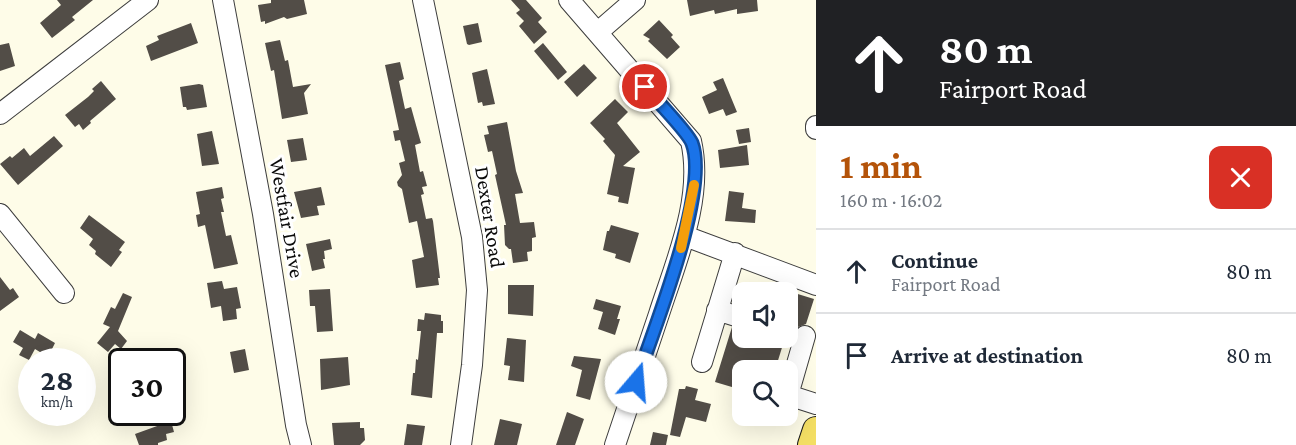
<!DOCTYPE html>
<meta charset="utf-8">
<style>
body{margin:0;font-family:"Crimson Pro",serif;background:#f6f6f7;color:#1f2937;height:100vh;display:flex;flex-direction:column;font-size:22px;white-space:nowrap}
*{box-sizing:border-box;margin:0}
p{font-size:20px;color:#747a83}
.icon{flex:none;width:33px;height:33px;fill:none;stroke:currentColor;stroke-width:2;stroke-linecap:round;stroke-linejoin:round}
.map{position:relative;flex:1;overflow:hidden}
.side{display:flex;flex-direction:column;background:#fff;width:480px}
.side>*{flex:none}
.top-card{background:#202124;color:#fff;overflow:hidden}
.tools{position:absolute;left:732px;top:282px;display:grid;gap:12px}
.tools a{display:grid;place-items:center;width:66px;height:66px;border-radius:12px;background:#fff;box-shadow:0 6px 24px #0002;font-size:30px}
.speed{position:absolute;left:18px;top:348px;display:flex;gap:12px;font-size:30px;font-weight:700;text-align:center}
.speed>*{display:grid;place-content:center;width:78px;height:78px;border-radius:50%;background:#fff;box-shadow:0 6px 24px #0002;line-height:1}
.speed small{font-size:15px;font-weight:400}
.speed .limit{border:3px solid #111;border-radius:9px;background:#fff;color:#111}
.pin{position:absolute;display:grid;place-items:center;width:51px;height:51px;color:#fff;margin:-26px;border:3px solid #fff;border-radius:50%;box-shadow:0 2px 6px #0007}
.me{position:absolute;width:66px;margin:-33px;rotate:18deg;stroke-linejoin:round;filter:drop-shadow(0 0 4px #0008)}
.turn{display:flex;align-items:center;gap:21px;height:126px;padding:0 24px;font-size:27px}
.turn .icon{width:78px;height:78px;stroke-width:2.5}
.turn b{display:block;font-size:42px;line-height:51px}
.round{display:grid;place-items:center;flex:none;width:63px;height:63px;border-radius:12px;background:#f6f6f7}
.summary{display:flex;align-items:center;justify-content:space-between;height:102px;padding:0 24px}
h1{font-size:36px;font-weight:700;line-height:45px;color:#b45309}
ul{padding:0;list-style:none}
li{display:flex;align-items:center;gap:18px;height:84px;padding:0 24px;border-top:2px solid #e0e1e3}
li div{flex:1}
li b{display:block;font-size:22px}
li em{font-style:normal}
main{display:flex;flex:1;min-height:0}
.map>svg:first-child{display:block}
.building{fill:#524d47}
.lines{fill:none;stroke-linecap:round;stroke-linejoin:round}
.minor-casing{stroke:#3d3d3d;stroke-width:22}
.major-casing{stroke:#1b1b1b;stroke-width:28}
.minor{stroke:#fff;stroke-width:20}
.major{stroke:#f3de64;stroke-width:26}
.route-casing{stroke:#114b97;stroke-width:15}
.route{stroke:#1a73e8;stroke-width:10}
.slow{stroke:#f59e0b;stroke-width:10}
.labels{text-anchor:middle;dominant-baseline:central;stroke-width:6;stroke-linejoin:round;paint-order:stroke}
.street-label{font-size:21px;fill:#0a0a0a;stroke:#fff}
</style>
<main>
<div class="map">
<svg width="816" height="445" viewBox="0 0 816 445">
<rect width="100%" height="100%" fill="#fefce8"/>
<path class="building" d="M57,0h36l-21,17 3,3 -23,18 -12,-15 21,-18z
M271,0h33l3,14 -20,5 -3,-2 -19,7v-3l-4,1 -3,-17 13,-2z
M511,0h15l16,18 -4,4 9,10 -13,12 -15,-18 5,-5 -8,-8 4,-3z
M687,0h70l1,11 -21,3v-5l-22,5 -1,-4 -24,6z
M659,20l14,15 -2,2 9,10 -13,12 -19,-18 2,-2 -7,-4z
M191,23l7,20 -47,18 -5,-15 13,-6 -2,-4z
M478,23l4,19 -13,3 -2,-1 -4,-18z
M280,40l5,21 3,-1 5,27 18,-3 -7,9 4,21 -26,5 -8,-49 -3,1 -6,-28z
M9,43l6,23 -15,5v-26z
M543,43l24,29 -9,8 -24,-29z
M400,62l4,17 -5,2 6,28 6,-2 10,36 -6,2 5,27 3,-1 4,15 -5,1 2,7 -3,1 5,24 6,-1 1,3 7,57h-2l1,7 -23,3 -4,-28 12,-3 -7,-36 -8,2 -7,-34 -4,-3 -1,-4 5,-7 -3,-12 6,-2 -5,-21 -5,1 -2,-10 6,-1 -14,-65z
M584,64l13,14 -20,19 -13,-15z
M487,69l8,35 -12,2 -1,-4 -4,1 -6,-30z
M723,78l14,34 -11,4 -3,-7 -14,5 -7,-17 15,-7 -4,-8z
M101,81l15,18 -26,22 1,2 -8,7 -4,-6 -4,3 -10,-12 23,-18 6,-6 -2,-2z
M199,84l4,1 4,22 -20,3 -1,-3h-3l-3,-20z
M615,99l13,13 -11,11 23,29 -17,14 12,2 -7,36 -10,-2 1,-5 -12,-3 8,-39 -12,-14 2,-2 -15,-16z
M507,122l9,49 7,22 -8,1 5,29 14,-1 2,15 -4,1v13l-5,1 1,9 -15,2 -2,-14h-2l-4,-4 -1,-20h2l-11,-50 2,-1 -5,-23 -4,1 -4,-17 5,-1 -2,-8z
M749,128l2,14 -12,2 -3,-14z
M212,131l7,33 -17,2 -5,-32z
M54,136l9,10 -45,39 -18,-21 10,-8 2,2 12,-10 6,8z
M303,138l4,22 -16,2 -4,-22z
M747,145l2,20 -29,3 -2,-18z
M222,187l2,11 -3,1 3,13h-3l5,24 5,-1 7,29 -24,5 -9,-44 -7,2 -2,-12 4,-1 -4,-22z
M321,187l4,18 -8,1 2,9 -18,3 -7,-26z
M729,191l15,2 -2,15 14,2 -1,13 -30,-2z
M89,215l36,27 -6,8 3,2 -11,15 -16,-13 1,-3 -7,-6 4,-6 -13,-11z
M611,225l28,8 -9,30 -15,-5 1,-4 -13,-4 4,-19h2z
M330,239l2,10 -8,2 1,8h-2l2,9 -13,3 -6,-27z
M0,277l10,13 3,-2 6,9 -19,14z
M222,281l2,8 13,-2 4,21 -5,1 1,10 -14,2 -2,-15 -10,2 -4,-25z
M508,285h26l-1,31 -25,-2z
M330,289l3,42 -16,1 -2,-26h-5l-1,-16z
M788,291l26,8 -8,25 -8,3 -10,-4z
M123,293l9,4 -14,34 9,10 -6,8 -6,-5 -7,8 -11,-9 13,-16 -7,-3 8,-17 4,2z
M596,299l25,7 -4,13h3l-5,16 -17,-6 5,-17 -10,-3z
M425,313l16,2v6h2v12h-6l-5,65 -21,-3 2,-22h2l1,-14 2,1 3,-29h-4l1,-12 6,1z
M732,327l10,3v8h43l-10,32h-33v20l-27,-8z
M20,330l15,9 3,-6 17,10 -7,14 -13,-8 -6,11 -10,-5 4,-7 -10,-6z
M507,338l19,2 -2,42 -16,-2 2,-14 -6,-1z
M245,349l4,21 -15,3 -4,-21z
M574,356l27,3 -11,41 -14,-4 6,-26 -11,-4z
M348,357l2,28 -29,5 -1,-31z
M686,386l12,3 -3,11 16,4 -5,18 -20,-5 -6,20 -10,-2 9,-46h6z
M567,412l17,7 -9,26h-19z
M500,419l22,5 -5,21h-23z
M171,421l3,11 -8,2 1,6 -9,3v2h-19l-4,-11z
M360,422v6h4l1,12 -5,5h-26l-2,-22z
M407,424l18,2 -3,19h-18z
M653,432l15,3 -2,10h-16z"/>
<g class="lines">
<g class="minor-casing">
<path id="minor" d="M223,0l40,214 33,211 5,20
M423,0l49,237 5,53 -5,75 -11,80
M569,0l122,141c13,57 -15,120 -32,173 -15,44 -29,87 -44,131
M598,32l37,-32
M0,114l148,-114
M816,126v3
M0,214l64,79
M685,236l131,49
M717,310l25,8
M805,336l-17,59 28,9
M702,362l33,-109"/>
</g>
<g class="major-casing">
<path id="major" d="M811,445l5,-15"/>
</g>
<use href="#minor" class="minor"/>
<use href="#major" class="major"/>
</g>
<g class="lines">
<g class="route-casing">
<path id="route" d="M636,382c17,-51 74,-191 56,-239 -5,-12 -37,-44 -47,-56"/>
</g>
<use href="#route" class="route"/>
<path class="slow" d="M681,248l13,-63"/>
</g>
<g class="labels">
<g class="street-label">
<text transform="translate(490 217) rotate(81)">Dexter Road</text>
<text transform="translate(287 218) rotate(80)">Westfair Drive</text>
</g>
</g>
</svg>
<div class="tools">
<a><svg class="icon" aria-label="sound" viewBox="0 0 24 24"><path d="M4 9h4l5-4v14l-5-4H4zM17 9q2 3 0 6"/></svg></a>
<a><svg class="icon" aria-label="search" viewBox="0 0 24 24"><circle cx="10" cy="10" r="6"/><path d="M15 15l6 6"/></svg></a>
</div>
<div class="speed"><div>28<small>km/h</small></div><div class="limit">30</div></div>
<div class="pin" style="left:645px;top:87px;background:#d93025"><svg class="icon" aria-label="arrive" viewBox="0 0 24 24"><path d="M6 21V4h12l-3 4 3 4H6"/></svg></div>
<svg class="me" style="left:636px;top:382px" viewBox="-20 -20 40 40"><circle r="19" fill="#fff"/><path d="M0-13L10 11 0 6-10 11z" fill="#1a73e8"/></svg>
</div>
<section class="side">
<div class="top-card">
<div class="turn"><svg class="icon" aria-label="ahead" viewBox="0 0 24 24"><path d="M12 20V5M6 11l6-6 6 6"/></svg><div><b>80 m</b>Fairport Road</div></div>
</div>
<div class="summary"><div><h1>1 min</h1><p>160 m · 16:02</p></div><a class="round" style="background:#d93025;color:#fff"><svg class="icon" aria-label="close" viewBox="0 0 24 24"><path d="M6 6l12 12M18 6L6 18"/></svg></a></div>
<ul>
<li><svg class="icon" aria-label="ahead" viewBox="0 0 24 24"><path d="M12 20V5M6 11l6-6 6 6"/></svg><div><b>Continue</b><p>Fairport Road</p></div><em>80 m</em></li>
<li><svg class="icon" aria-label="arrive" viewBox="0 0 24 24"><path d="M6 21V4h12l-3 4 3 4H6"/></svg><div><b>Arrive at destination</b></div><em>80 m</em></li>
</ul>
</section>
</main>
